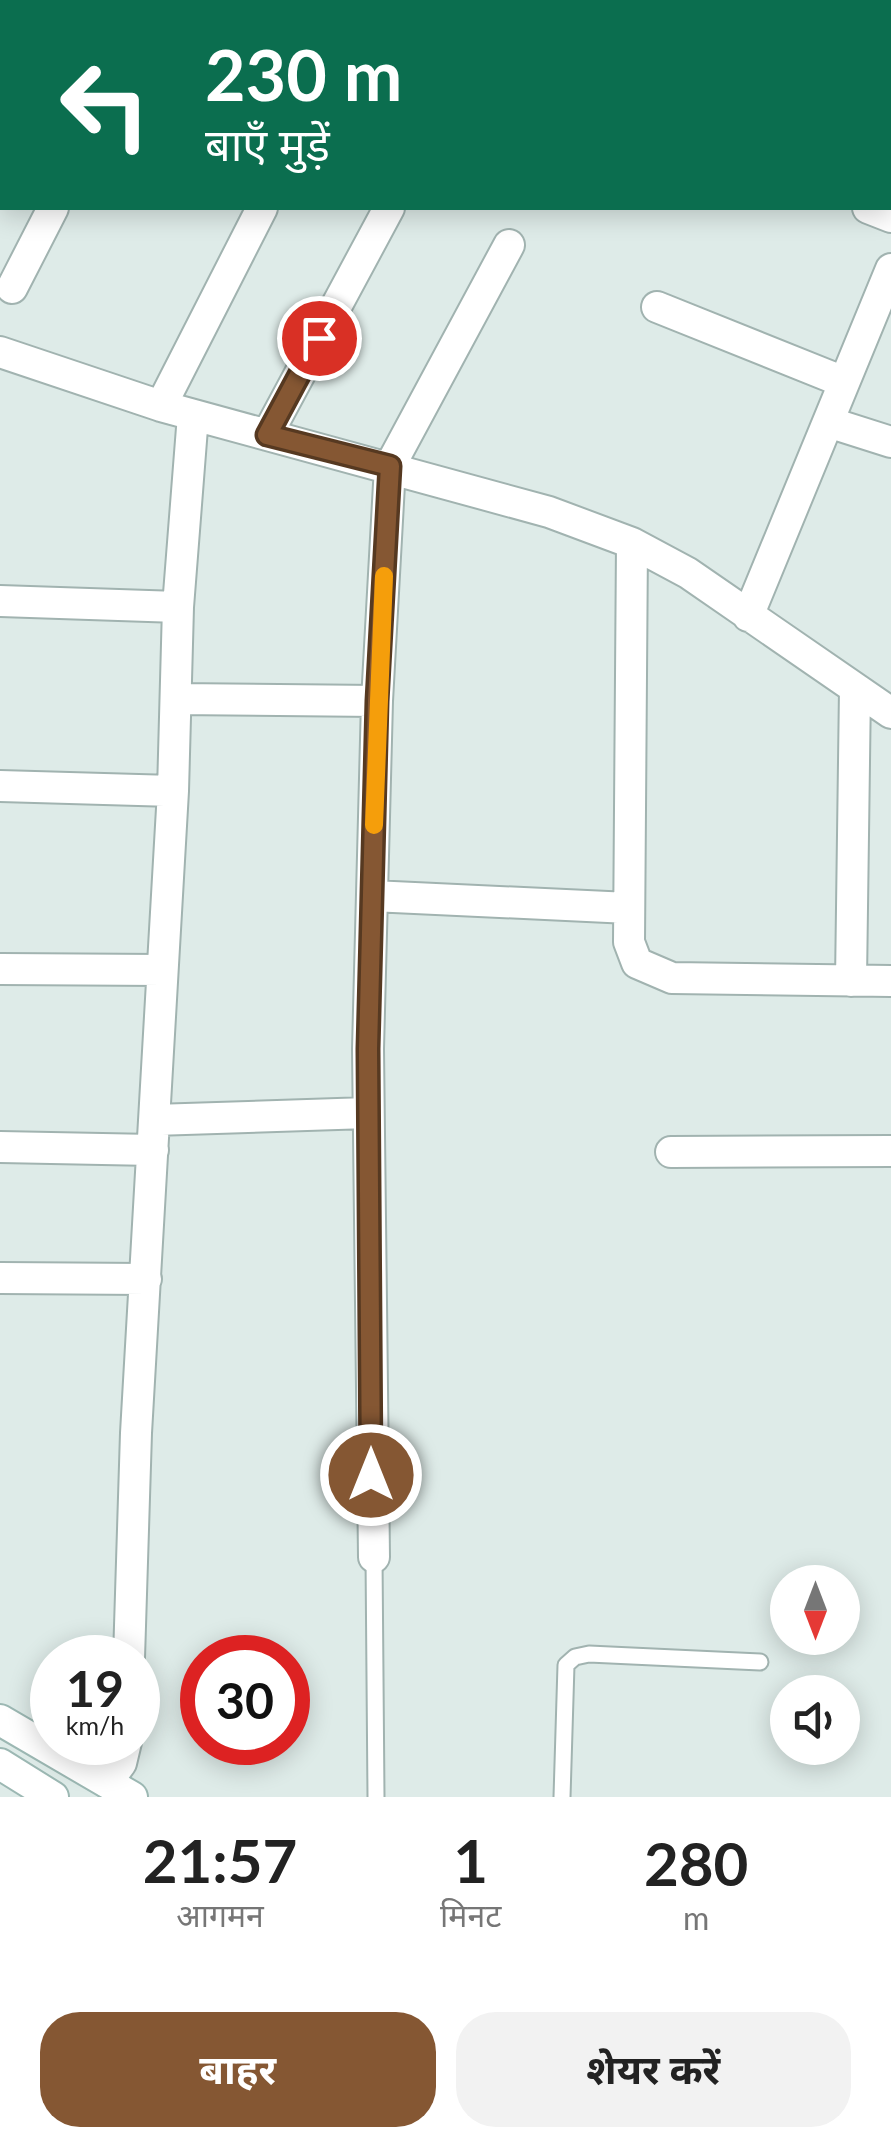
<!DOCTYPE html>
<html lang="hi">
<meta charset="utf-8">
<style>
body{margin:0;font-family:Lato,"Noto Sans Devanagari",sans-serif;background:#f2f2f2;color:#222;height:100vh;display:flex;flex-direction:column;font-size:38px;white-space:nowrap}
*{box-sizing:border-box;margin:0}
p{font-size:32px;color:#767676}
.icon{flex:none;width:55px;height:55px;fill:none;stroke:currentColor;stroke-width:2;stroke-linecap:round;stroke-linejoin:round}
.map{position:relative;height:1797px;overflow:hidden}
.sheet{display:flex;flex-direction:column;background:#fff;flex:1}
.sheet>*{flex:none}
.hud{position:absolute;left:0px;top:0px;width:892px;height:210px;box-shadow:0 5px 25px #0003;background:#0b6e4f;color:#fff;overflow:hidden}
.needle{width:65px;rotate:180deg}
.controls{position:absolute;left:770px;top:1565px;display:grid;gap:20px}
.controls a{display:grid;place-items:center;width:90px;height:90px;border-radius:50%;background:#fff;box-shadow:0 5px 25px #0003;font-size:50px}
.speed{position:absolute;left:30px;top:1635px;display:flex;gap:20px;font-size:50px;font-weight:700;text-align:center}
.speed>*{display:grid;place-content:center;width:130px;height:130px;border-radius:50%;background:#fff;box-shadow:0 5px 25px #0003;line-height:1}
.speed small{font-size:25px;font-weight:400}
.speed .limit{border:15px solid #d22;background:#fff;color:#111}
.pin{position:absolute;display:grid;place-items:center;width:85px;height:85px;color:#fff;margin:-42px;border:5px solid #fff;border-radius:50%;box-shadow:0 2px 10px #0007}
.me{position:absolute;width:110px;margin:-55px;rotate:0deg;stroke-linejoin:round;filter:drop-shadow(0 0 8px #0008)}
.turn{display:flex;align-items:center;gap:35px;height:210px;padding:0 40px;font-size:45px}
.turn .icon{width:130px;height:130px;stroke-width:2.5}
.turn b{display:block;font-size:70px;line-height:85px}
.eta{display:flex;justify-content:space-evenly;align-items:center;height:170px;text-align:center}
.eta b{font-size:60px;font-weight:700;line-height:70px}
.button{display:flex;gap:20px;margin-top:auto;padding:20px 40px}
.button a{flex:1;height:115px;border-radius:40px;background:#855733;color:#fff;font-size:40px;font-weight:700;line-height:115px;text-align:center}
.button a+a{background:#f2f2f2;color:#222}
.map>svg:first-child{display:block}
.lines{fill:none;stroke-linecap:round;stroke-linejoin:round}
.lane-casing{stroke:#a1b3b0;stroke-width:19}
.street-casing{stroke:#a1b3b0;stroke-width:34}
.secondary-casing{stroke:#9cb8b3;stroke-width:34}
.lane{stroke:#fff;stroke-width:15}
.street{stroke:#fff;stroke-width:30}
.secondary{stroke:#fff;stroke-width:30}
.route-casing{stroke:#563921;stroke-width:25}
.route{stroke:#855733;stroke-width:18}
.slow{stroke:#f59e0b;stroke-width:18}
</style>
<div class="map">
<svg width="891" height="1797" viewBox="0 0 891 1797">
<rect width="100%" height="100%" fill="#deebe8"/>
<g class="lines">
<g class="lane-casing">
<path id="lane" d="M374,1557l2,240
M562,1797l4,-132 9,-8 14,-3 171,8"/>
</g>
<g class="street-casing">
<path id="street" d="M393,0l5,2
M818,0l6,2
M158,2l1,-2
M890,35l1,1
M868,208l23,9
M12,288l41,-80
M657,307l187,75
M0,352l161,54 388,106 83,31 56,30 203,140
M161,406l101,-198
M828,422l63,20
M267,435l122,-227
M632,543l-3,399 8,21 35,15 219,3
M0,601l178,6
M748,616l143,-347
M176,699l201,2
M0,786l173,5
M372,896l257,12
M0,969l162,1
M851,981l4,-292
M154,1120l214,-7
M0,1147l153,3
M671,1152l220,-1
M0,1278l146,1
M374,1557l-6,-508 9,-348 13,-235 119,-221
M129,1658l7,-225 37,-642 5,-184 15,-192
M107,1782l14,-19 5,-21"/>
</g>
<g class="secondary-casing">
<path id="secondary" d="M0,1720l132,77
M0,1764l53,33"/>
</g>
<use href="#lane" class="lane"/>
<use href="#street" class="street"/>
<use href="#secondary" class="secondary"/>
</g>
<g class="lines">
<g class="route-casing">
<path id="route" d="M319,338l-52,97 123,31 -13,235 -9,348 3,426"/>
</g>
<use href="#route" class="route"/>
<path class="slow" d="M374,825l10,-249"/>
</g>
</svg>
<div class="controls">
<a><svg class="needle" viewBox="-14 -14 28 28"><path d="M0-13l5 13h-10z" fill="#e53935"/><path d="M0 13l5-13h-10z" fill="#767676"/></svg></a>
<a><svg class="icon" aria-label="sound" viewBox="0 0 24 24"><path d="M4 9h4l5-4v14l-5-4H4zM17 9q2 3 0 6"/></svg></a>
</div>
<div class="speed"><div>19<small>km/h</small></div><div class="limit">30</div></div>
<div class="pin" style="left:319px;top:338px;background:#d93025"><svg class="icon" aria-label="arrive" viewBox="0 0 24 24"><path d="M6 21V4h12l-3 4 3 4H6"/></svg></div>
<svg class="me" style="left:371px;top:1475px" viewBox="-20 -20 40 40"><circle r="17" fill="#855733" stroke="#fff" stroke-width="3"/><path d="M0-11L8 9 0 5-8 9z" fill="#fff"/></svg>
<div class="hud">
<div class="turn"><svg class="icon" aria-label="left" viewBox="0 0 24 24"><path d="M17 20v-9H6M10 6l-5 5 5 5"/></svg><div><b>230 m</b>बाएँ मुड़ें</div></div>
</div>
</div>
<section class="sheet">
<div class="eta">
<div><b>21:57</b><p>आगमन</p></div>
<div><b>1</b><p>मिनट</p></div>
<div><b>280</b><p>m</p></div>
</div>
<div class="button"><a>बाहर</a><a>शेयर करें</a></div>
</section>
